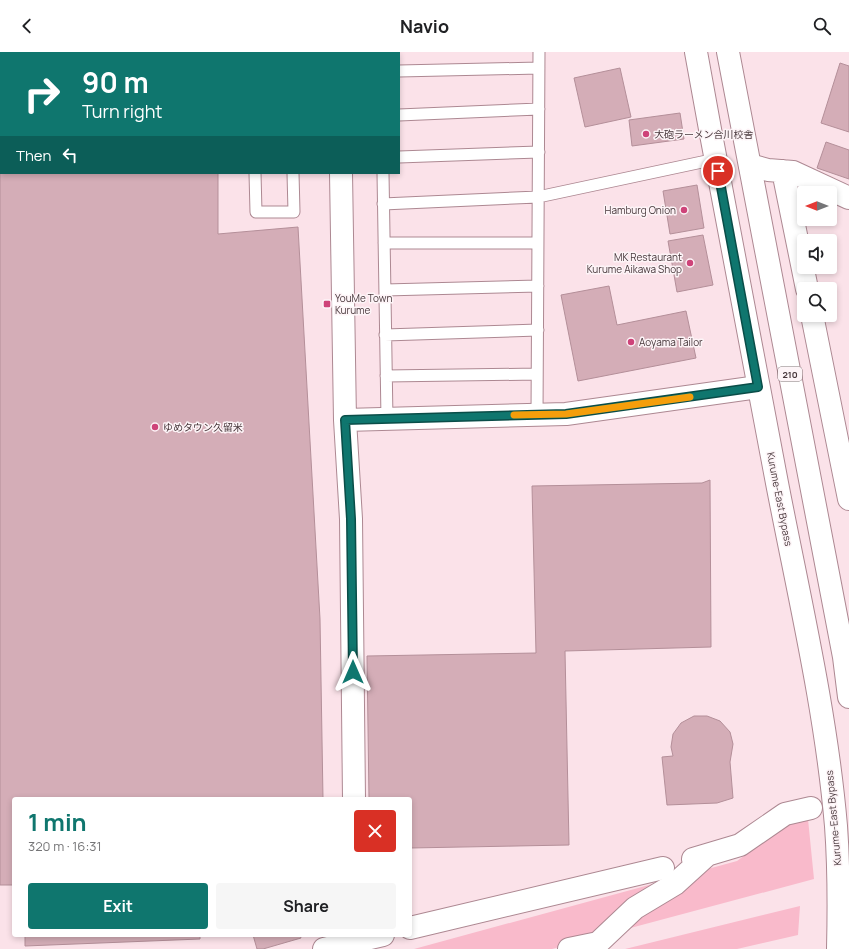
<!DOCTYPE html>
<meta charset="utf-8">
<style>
body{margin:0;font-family:Manrope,"Noto Sans JP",sans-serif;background:#f6f6f6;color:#202124;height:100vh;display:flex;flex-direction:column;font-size:15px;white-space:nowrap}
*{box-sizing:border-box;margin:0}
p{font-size:13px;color:#757577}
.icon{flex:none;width:22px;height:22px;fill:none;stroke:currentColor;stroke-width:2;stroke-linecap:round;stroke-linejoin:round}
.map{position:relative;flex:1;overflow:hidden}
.sheet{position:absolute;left:12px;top:745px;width:400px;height:140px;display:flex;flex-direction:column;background:#fff;border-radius:4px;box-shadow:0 2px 6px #0003}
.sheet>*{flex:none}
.banner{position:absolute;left:0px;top:0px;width:400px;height:122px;box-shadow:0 2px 6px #0003;background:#0f766e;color:#fff;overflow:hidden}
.needle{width:26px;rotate:270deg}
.controls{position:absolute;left:797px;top:134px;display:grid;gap:8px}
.controls a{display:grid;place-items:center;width:40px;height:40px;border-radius:4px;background:#fff;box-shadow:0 2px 6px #0003;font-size:20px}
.pin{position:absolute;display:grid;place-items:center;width:34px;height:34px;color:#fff;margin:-17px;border:2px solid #fff;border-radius:50%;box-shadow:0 1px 4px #0007}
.me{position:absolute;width:44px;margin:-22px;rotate:0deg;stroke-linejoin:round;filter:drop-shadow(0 0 3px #0008)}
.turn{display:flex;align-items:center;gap:14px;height:84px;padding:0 16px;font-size:18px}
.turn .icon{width:52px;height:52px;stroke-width:2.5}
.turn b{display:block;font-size:28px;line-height:34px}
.then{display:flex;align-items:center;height:38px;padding:0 16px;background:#0003;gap:8px;font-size:15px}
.round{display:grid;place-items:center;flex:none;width:42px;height:42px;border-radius:4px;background:#f6f6f6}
.summary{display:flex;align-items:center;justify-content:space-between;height:68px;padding:0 16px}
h1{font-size:24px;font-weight:700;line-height:30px;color:#0f766e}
.action{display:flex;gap:8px;margin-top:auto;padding:8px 16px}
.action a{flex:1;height:46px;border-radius:4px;background:#0f766e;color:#fff;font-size:16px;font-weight:700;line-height:46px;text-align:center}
.action a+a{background:#f6f6f6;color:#202124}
header{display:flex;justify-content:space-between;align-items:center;height:52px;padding:0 16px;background:#fff;font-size:18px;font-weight:700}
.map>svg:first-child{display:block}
.green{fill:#f9bacb}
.building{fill:#d4adb7;stroke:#b48f99}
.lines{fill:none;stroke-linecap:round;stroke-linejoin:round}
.lane-casing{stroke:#ad8892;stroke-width:13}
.street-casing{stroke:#ad8892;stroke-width:24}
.secondary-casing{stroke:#ad8892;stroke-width:24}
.highway-casing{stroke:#ad8892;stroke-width:24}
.lane{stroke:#fff;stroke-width:11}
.street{stroke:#fff;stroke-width:22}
.secondary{stroke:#fff;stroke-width:22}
.highway{stroke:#fff;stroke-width:22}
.route-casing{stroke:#0a4d48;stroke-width:10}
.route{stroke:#0f766e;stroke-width:7}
.slow{stroke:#f59e0b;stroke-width:7}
.poi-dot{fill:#ce4379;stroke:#fdf4f7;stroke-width:1.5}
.labels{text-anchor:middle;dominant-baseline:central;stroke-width:3;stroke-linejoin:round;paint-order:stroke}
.shield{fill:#fdf4f7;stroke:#7e7073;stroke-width:1}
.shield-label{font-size:9px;font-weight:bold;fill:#47373b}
.poi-label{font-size:10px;fill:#47373b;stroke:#fdf4f7;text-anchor:start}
.street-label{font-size:10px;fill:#47373b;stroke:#fdf4f7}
</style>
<header><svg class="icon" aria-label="back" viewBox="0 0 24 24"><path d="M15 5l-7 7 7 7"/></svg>Navio<svg class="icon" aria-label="search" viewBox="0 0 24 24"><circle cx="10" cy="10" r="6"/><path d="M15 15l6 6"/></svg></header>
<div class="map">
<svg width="849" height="897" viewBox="0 0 849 897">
<rect width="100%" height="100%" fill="#fbe2e9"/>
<path class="green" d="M808,767l6,60 -262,70h-138l323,-88 46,-34z
M800,854l-2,29 -61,14h-112z"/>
<path class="building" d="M34,0h161v1h-161z
M840,11l9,3v66l-28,-9z
M620,16l11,49 -46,10 -11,-49z
M0,43l1,78h217v61l80,-7 22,392 3,180h-309v86h-14z
M680,61l4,26 -52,7 -3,-26z
M826,90l23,8v29l-32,-11z
M697,133l7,43 -34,6 -7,-43z
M703,183l10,50 -36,7 -9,-51z
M609,234l8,39 69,-14 10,47 -118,23 -17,-86z
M710,428l1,167 -146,4 4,194 -159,3v-49h-41l-2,-143 169,-3 -4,-167 170,-3z
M694,664h13l13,5 10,11 3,12 -3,18 3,36 -16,5 -50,2 -5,-48 11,-1 -2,-9 2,-13 8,-11z
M25,883h175v4l-175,7z
M253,883h47l1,3 -38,11h-6z"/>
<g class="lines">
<g class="lane-casing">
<path id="lane" d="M252,0v1
M293,0v1
M380,0v1
M399,19l140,-3
M399,63l140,-6
M399,105l140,-5
M255,121l1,39h38l-1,-39
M383,121l4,246
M383,152l155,-7 178,-38
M384,191h154
M385,238l153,-4
M385,283l153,-5
M386,324l151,-2
M537,363l2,-363"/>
</g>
<g class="street-casing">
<path id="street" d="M337,0v1
M750,113l18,5 25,2 56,26
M783,119l24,118
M341,121l4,247 6,99 3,280
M812,263l37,184
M345,368l221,-6 192,-27
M693,807l47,-14 45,-31 26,-6
M569,897l29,-6 37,-35 40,-24 32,-29"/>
</g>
<g class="secondary-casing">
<path id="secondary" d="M410,876l253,-60
M324,897l59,-14"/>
</g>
<g class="highway-casing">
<path id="highway" d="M696,0c26,144 53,288 81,431 22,114 49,227 59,343 3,41 3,82 2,123
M728,0l116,605 5,40"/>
</g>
<use href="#lane" class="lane"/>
<use href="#street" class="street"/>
<use href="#secondary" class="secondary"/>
<use href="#highway" class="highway"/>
</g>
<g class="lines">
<g class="route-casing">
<path id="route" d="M353,620l-2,-153 -6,-99 221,-6 192,-27 -40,-216"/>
</g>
<use href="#route" class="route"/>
<path class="slow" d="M514,363l52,-1 124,-17"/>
</g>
<g class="poi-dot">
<circle cx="646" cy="82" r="4"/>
<circle cx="684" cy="158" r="4"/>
<circle cx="690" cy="211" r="4"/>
<rect x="323" y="248" width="8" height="8" rx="2"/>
<circle cx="631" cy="290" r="4"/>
<circle cx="155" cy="375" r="4"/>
</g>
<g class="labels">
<rect class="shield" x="778" y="315" width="24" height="14" rx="3"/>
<g class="shield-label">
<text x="790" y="322">210</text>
</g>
<g class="poi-label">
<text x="654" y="82">大砲ラーメン合川校舎</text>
<text x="676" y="158" text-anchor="end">Hamburg Onion</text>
<text x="682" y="205" text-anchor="end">MK Restaurant<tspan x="682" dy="12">Kurume Aikawa Shop</tspan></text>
<text x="335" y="246">YouMe Town<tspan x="335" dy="12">Kurume</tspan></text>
<text x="639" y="290">Aoyama Tailor</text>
<text x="163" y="375">ゆめタウン久留米</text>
</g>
<g class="street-label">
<text transform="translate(780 447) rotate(79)">Kurume-East Bypass</text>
<text transform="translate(833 766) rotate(-95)">Kurume-East Bypass</text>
</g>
</g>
</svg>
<div class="controls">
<a><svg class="needle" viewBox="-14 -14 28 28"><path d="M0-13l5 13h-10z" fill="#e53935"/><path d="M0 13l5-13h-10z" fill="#757577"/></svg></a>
<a><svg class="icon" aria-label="sound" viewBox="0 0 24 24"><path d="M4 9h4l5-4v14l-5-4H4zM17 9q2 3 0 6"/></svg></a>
<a><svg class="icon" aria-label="search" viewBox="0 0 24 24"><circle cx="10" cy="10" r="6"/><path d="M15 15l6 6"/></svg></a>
</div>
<div class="pin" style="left:718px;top:119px;background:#d93025"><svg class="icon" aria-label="arrive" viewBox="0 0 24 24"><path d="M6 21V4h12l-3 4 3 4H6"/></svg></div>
<svg class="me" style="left:353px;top:620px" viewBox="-20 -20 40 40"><path d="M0-17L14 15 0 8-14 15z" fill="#0f766e" stroke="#fff" stroke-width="4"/></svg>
<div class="banner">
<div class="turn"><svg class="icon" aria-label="right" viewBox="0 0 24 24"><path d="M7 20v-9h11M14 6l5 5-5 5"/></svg><div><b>90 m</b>Turn right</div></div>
<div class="then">Then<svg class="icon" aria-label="left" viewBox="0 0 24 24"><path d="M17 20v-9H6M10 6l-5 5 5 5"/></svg></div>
</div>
<section class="sheet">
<div class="summary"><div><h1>1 min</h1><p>320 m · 16:31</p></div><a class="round" style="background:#d93025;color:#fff"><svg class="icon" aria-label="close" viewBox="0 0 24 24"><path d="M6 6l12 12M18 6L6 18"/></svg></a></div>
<div class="action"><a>Exit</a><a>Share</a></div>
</section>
</div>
